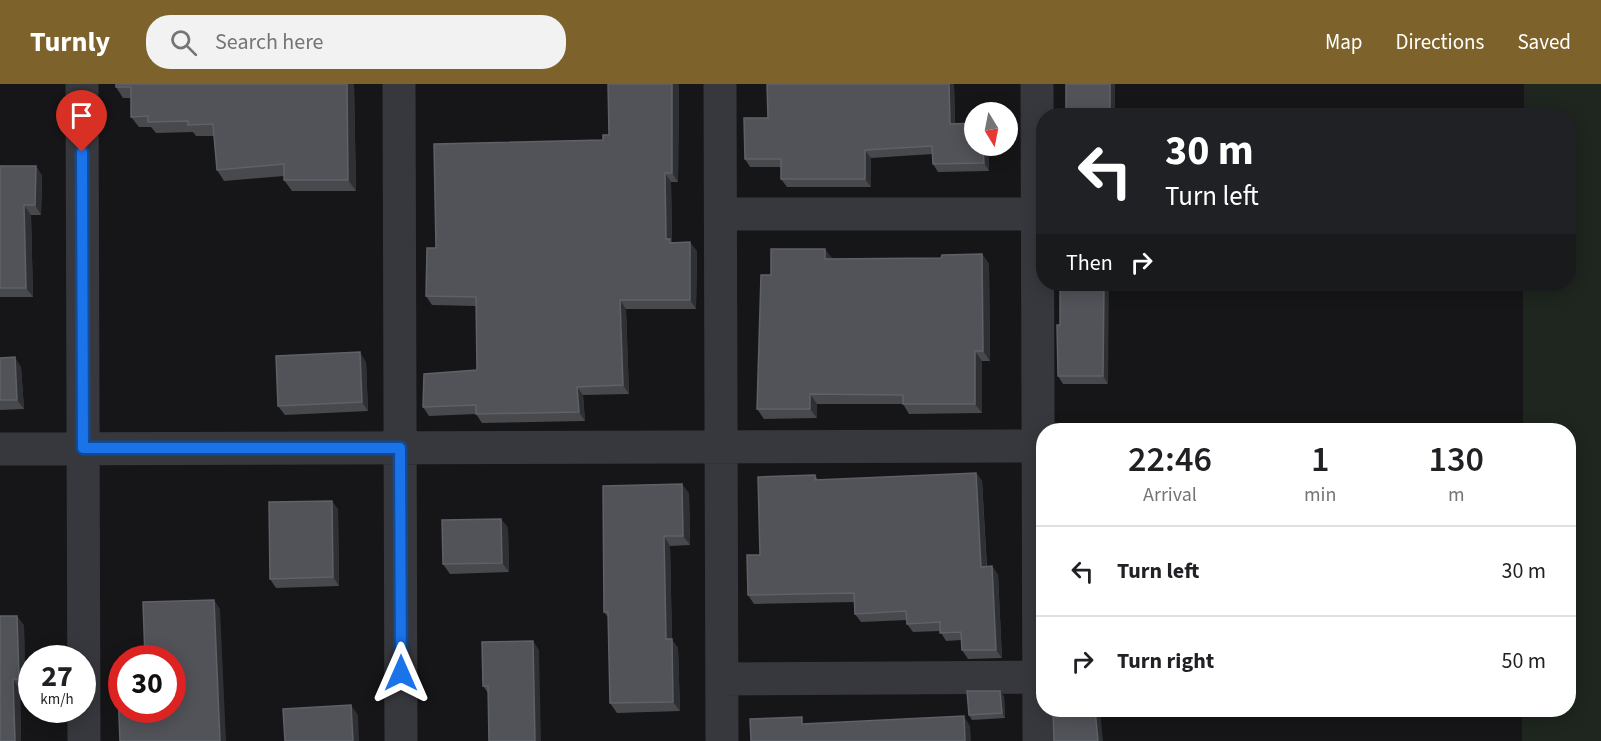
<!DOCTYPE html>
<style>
body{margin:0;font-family:"Source Sans 3",sans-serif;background:#f2f2f2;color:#202124;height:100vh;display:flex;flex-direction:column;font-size:22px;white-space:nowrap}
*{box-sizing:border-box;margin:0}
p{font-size:20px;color:#757577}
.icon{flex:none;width:33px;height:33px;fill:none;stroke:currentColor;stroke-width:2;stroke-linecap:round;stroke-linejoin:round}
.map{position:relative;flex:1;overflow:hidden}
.panel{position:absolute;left:1036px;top:339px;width:540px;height:294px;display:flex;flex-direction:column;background:#fff;border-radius:24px;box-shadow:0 3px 15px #0003}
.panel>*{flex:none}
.hud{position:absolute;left:1036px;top:24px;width:540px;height:183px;border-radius:24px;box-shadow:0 3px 15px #0003;background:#202124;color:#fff;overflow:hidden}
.needle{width:39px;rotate:170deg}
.buttons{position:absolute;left:964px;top:18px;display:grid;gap:12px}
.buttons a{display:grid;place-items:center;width:54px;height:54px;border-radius:50%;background:#fff;box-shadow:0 3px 15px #0003;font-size:30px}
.speed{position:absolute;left:18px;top:561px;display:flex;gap:12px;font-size:30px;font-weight:700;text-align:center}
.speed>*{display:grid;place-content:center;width:78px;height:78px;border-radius:50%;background:#fff;box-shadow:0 3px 15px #0003;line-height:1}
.speed small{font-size:15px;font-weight:400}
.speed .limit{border:9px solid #d22;background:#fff;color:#111}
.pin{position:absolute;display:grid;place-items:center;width:51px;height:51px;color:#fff;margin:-62px -26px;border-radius:50% 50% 50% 0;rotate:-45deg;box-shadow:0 0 6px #0007}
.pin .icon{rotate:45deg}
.me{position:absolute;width:66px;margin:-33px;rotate:0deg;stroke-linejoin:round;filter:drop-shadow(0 0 4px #0008)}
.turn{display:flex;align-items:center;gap:21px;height:126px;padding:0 30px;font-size:27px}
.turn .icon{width:78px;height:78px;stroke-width:2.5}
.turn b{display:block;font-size:42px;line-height:51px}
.then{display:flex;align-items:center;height:57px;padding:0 30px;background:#0003;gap:12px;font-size:22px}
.eta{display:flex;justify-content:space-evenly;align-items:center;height:102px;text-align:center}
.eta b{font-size:36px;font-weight:600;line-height:42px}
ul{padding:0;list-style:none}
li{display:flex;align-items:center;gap:18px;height:90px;padding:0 30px;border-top:2px solid #e0e0e0}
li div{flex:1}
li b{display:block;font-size:22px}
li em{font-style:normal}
header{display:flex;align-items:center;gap:36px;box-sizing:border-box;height:84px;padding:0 30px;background:#7e622b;color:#fff}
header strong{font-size:28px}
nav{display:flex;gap:33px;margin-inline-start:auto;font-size:21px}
.search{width:420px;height:54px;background:#f2f2f2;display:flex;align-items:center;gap:15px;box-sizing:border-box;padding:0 21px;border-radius:24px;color:#757577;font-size:22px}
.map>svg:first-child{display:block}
.green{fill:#1e261f}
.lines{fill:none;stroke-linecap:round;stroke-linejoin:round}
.minor{stroke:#37383d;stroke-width:33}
.wall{fill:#47494d}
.shaded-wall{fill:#2f3033}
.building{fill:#525359;stroke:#5f6168;stroke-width:1.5}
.route-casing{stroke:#114b97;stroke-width:15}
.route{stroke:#1a73e8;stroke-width:10}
</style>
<header>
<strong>Turnly</strong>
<div class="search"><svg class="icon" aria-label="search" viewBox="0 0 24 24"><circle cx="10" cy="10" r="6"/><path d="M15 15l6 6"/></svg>Search here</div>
<nav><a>Map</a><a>Directions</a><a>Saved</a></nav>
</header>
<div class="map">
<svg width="1601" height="657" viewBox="0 0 1601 657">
<rect width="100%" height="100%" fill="#161618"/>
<path class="green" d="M1524,0h77v657h-79v-31h47v-280h-46v-146h46v-168l-45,-1z"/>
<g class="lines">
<path class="minor" d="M82,0l2,657
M399,0l2,657
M720,0l2,657
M1037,0l2,657
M721,130h316
M0,365l1044,-3
M722,595l317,-2"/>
</g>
<path class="wall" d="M354,0l2,107h-64l-8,-11v-4l-60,5 -7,-11 -3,-34h-18l-3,-4 -37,1 -5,-6h-12l-8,-10v-19h-8l-7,-11z
M679,0l-1,98h-7l1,60 1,1 24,8 -1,58h-70l3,85 -46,1 2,26 -103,2 -6,-9 -47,2 -6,-9 54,-37 -1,-64 -44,-1 -6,-9 10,-48 167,-108z
M767,0h187l1,40 20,-1 14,48 -51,1 -5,-8v-10l-62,4v29h-84l-6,-8v-12h-31l-5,-8 23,-41z
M0,82h36l6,10 -1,39h-10l2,82h-33z
M982,170l7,10 1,97h-8v52l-73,1 -6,-10h-86v14l-53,1 -7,-10 14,-134 61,-17v1l109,-1z
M1060,200l48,100h-45l-5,-8 2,-51z
M0,274l21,9 3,42 -24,1z
M366,278l2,49 -83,4 -7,-9z
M976,389l6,8 5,85h5l6,9 4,83 -34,1 -6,-9 -1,-10 -15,1 -6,-10 -27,1 -6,-8v-4l-46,2 -6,-8v-12l-101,2 -6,-9 12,-40 55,-80 3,5z
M689,409l1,52 -20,1 2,94 6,8 2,63 -63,2 -7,-10 -2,-86 -4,-5z
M338,425l1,77 -63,2 -6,-9z
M501,435l7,9 1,44 -59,2 -7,-10z
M24,541l1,63 -5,1 1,52h-21z
M539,566l-51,43 -5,-7z
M1004,612l1,22 -33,2 -3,-5z"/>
<path class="shaded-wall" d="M347,0h7l2,107 -8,-11z
M672,0h7l-1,98 -6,-9z
M949,0h5l1,48 -5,-8z
M1110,0h5v32h-5z
M983,62h6v25l-5,-8z
M865,66l6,8v29l-6,-8z
M36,82l6,10 -1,39 -6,-10z
M665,89l6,9 1,60 4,6 -10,-9z
M24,121l7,10 2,82 -7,-9z
M690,158l7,9 -1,58 -6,-9z
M825,165l7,9v11l-7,-10z
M982,170l7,10 1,97 -7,-10z
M1104,200h5l-1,100 -5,-8z
M620,216l6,9 3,85 -6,-9z
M975,267l7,10v52l-7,-9z
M360,268l6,10 2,49 -6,-9z
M15,273l6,10 3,42 -7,-9z
M577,303l6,8 2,26 -6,-9z
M810,310l7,10v14l-7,-9z
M976,389l6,8 5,94 -6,-8z
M682,400l7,9 1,52 -7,-9z
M332,417l6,8 1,77 -6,-9z
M501,435l7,9 1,44 -7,-9z
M664,452l6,10 2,94 6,8 2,63 -7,-9 -7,-63z
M992,482l6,9 4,83 -6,-8z
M214,516l6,9 6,132h-6z
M17,532l7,9 1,63 -6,-9z
M533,557l6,9 2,91h-6z
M13,595l7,10 1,52h-6z
M1000,607l4,5 1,22 -3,-5z
M351,621l7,10 1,26h-6z
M1095,626h5l3,31h-5z
M964,632l6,10 1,15h-6z"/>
<path class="building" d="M116,0h231l1,96h-64v-16l-67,6 -4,-46 -25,1v-4l-40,1v-6l-17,1v-30h-15z
M608,0h64v89h-7l1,66h4v4l20,-1v58h-70l3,85 -46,2 2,25 -103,2v-9l-53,2 1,-33 53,-4 -1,-73 -50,-1 1,-48h9l-2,-104 169,-4v-5h6z
M767,0h182l1,40 25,-1v23h8l1,17 -51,1 -1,-18 -67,4v29h-84v-20h-36l-1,-41h24z
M1066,0h44v32h-44z
M0,82h36l-1,39h-11l2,83h-26z
M771,165h54v10l116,-1 1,-3 40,-1 1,97h-8v53h-72v-9l-93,-1v15h-53l4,-134h10z
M1060,200h44l-1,92h-45l-1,-51h3z
M360,268l2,50 -84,4 -2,-50z
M15,273l2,43h-17v-42z
M976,389l5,94 11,-1 4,84h-34l-1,-18 -21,1v-11l-33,2 -1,-13 -51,3 -1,-21 -106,2 -1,-40h13l-2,-78 57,-2v5z
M682,400l1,52h-19l2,103h6l1,63 -63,1 -2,-91h-4l-1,-126z
M332,417l1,76 -63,2 -1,-77z
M501,435l1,44 -59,1 -1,-44z
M214,516l6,141h-100l-3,-73h5v42h50v-52h-27l-2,-56z
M0,532h17l2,63h-6l2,62h-15z
M533,557l2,100h-46l-1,-55h-5l-1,-44z
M967,607h33l2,22 -33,2z
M351,621l2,36h-68l-2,-32z
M1053,626h42l3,31h-44z
M964,632l1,25h-214l-1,-22 52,-2v7z"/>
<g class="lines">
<g class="route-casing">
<path id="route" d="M82,68l1,296h317l1,225"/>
</g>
<use href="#route" class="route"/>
</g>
</svg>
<div class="buttons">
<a><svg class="needle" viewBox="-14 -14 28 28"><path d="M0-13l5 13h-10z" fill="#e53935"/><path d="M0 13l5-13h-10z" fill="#757577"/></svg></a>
</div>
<div class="speed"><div>27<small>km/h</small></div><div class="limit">30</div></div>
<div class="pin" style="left:82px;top:68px;background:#d93025"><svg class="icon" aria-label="arrive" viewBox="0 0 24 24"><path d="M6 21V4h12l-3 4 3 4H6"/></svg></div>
<svg class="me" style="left:401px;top:589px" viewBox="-20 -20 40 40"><path d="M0-17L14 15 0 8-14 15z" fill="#1a73e8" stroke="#fff" stroke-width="4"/></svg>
<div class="hud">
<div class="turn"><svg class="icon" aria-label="left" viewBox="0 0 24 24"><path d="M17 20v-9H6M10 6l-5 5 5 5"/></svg><div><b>30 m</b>Turn left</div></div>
<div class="then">Then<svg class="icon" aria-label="right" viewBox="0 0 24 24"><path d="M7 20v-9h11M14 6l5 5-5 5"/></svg></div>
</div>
<section class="panel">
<div class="eta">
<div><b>22:46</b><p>Arrival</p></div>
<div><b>1</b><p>min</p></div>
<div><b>130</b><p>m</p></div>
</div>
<ul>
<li><svg class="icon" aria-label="left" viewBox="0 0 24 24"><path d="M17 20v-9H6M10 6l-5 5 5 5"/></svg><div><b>Turn left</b></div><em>30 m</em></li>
<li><svg class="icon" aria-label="right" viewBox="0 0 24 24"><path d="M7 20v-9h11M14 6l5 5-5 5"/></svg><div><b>Turn right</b></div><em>50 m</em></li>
</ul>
</section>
</div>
